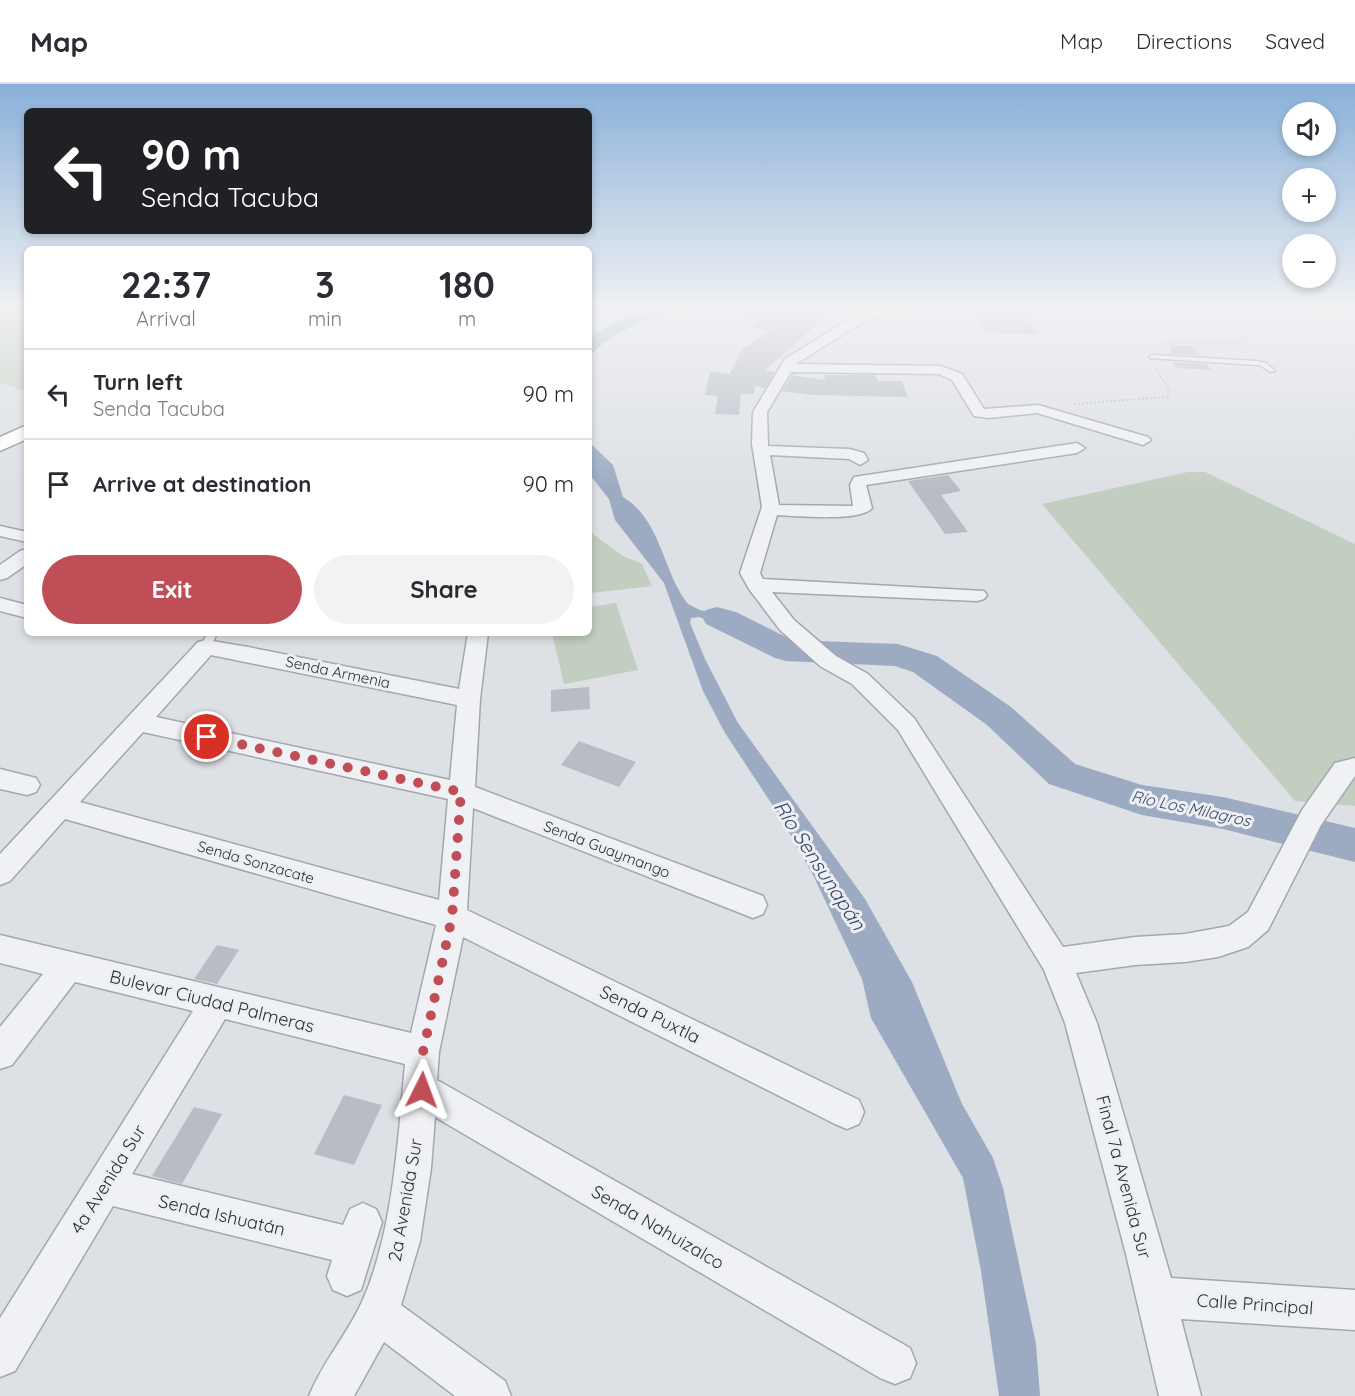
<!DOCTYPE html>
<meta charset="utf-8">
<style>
body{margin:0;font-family:Quicksand,sans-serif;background:#f2f2f3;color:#2b2b33;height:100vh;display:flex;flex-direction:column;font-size:22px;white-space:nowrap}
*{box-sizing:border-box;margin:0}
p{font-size:20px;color:#7c7c81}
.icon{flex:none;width:33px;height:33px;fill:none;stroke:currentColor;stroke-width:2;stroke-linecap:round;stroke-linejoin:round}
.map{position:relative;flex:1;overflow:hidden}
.sheet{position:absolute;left:24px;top:162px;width:568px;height:390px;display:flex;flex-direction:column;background:#fff;border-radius:9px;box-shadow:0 3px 9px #0003}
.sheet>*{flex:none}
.banner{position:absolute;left:24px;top:24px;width:568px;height:126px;border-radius:9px;box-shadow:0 3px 9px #0003;background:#202124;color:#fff;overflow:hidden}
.controls{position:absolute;left:1282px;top:18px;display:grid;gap:12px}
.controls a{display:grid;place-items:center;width:54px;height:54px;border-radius:50%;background:#fff;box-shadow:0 3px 9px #0003;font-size:30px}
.pin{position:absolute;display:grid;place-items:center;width:51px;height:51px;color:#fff;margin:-26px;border:3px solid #fff;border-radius:50%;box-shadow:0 2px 6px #0007}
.me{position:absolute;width:66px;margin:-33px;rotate:3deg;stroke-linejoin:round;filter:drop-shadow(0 0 4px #0008)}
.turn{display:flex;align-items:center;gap:21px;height:126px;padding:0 18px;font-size:27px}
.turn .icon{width:78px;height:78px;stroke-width:2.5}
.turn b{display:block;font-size:42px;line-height:51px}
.eta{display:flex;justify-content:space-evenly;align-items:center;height:102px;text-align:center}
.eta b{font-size:36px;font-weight:800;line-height:42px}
.button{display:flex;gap:12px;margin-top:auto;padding:12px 18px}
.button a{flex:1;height:69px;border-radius:36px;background:#bf4e56;color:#fff;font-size:24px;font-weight:800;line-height:69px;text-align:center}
.button a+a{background:#f2f2f3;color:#2b2b33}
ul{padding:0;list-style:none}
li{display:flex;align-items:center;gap:18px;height:90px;padding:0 18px;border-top:2px solid #e1e1e2}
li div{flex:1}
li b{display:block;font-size:22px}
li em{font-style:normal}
header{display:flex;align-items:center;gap:36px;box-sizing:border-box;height:84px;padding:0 30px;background:#fff;border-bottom:2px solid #e1e1e2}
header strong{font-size:28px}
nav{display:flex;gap:33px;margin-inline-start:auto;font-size:21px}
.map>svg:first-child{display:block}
.green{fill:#c2cebf}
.water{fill:#9cabc2}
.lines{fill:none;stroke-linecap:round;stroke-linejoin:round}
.river{fill:#9cabc2;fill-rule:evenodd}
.building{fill:#b8bcc5}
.lane-casing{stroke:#a3a7ae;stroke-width:3}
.street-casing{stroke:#a3a7ae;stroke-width:3}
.highway-casing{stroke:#878d9a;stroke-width:3}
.path{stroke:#bcbec4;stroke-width:2;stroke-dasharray:2 2;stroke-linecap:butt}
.lane{fill:#f0f1f4;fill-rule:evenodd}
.street{fill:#f0f1f4;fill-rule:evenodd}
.highway{fill:#fff;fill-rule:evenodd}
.route{stroke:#bf4e56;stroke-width:10;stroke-dasharray:0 18}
.labels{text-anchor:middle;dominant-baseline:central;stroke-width:6;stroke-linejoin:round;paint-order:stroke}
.street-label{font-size:15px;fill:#292e3a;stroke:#edeff3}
.water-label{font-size:16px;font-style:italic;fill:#374a6a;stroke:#edeff3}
.near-street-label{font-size:18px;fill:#292e3a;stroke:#edeff3}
.near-water-label{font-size:20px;font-style:italic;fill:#374a6a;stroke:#edeff3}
</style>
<header>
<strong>Map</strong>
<nav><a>Map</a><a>Directions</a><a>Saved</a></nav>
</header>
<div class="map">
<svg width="1355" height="1312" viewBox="0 0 1355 1312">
<rect width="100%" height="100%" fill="#dde0e5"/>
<path class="green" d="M0,222h27v85l-27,-8z
M1188,388h17l150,72v262l-60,-5 -253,-297z
M590,448l33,24 19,8 10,22 -62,7z
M616,519l22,67 -74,14 -12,-51h38v-26z"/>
<path class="water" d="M652,222h30c-34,15 -66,22 -92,50v-16l4,-6 34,-18 2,-3z
M590,359l23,22 10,32c39,24 39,74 65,107l12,6 45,10 17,18 -63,-21 -8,1 -1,5 15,36 33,64 127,176 47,83 50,122 31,54 10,30 33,156 4,52h-41l-18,-125 -18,-93 -92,-160 -9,-39 -48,-102 -33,-59 -56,-85 -22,-42 -39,-108 -49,-63 -6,-21 -19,-24z"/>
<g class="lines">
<path class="river" d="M717,523l19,5 56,28 106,4 39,12 74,51 64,57 67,21 81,12 132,31v34l-132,-33 -81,-14 -93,-31 -62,-59 -74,-53 -18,-6 -109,-5 -11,-3 -69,-34 -4,-7 4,-7z"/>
</g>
<path class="building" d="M733,222h73l24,7 -65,57 10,2 -10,16 -10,-2 -1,8h-13l-2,21 -24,-1 3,-18 -13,-1 5,-24 20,3 12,-25 30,-18 -21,-4 11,-8 -29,-7z
M970,222h21l17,6 12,-5 19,27 -53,-1z
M1171,261l21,1 8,9 -29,-1z
M1172,278l35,2 4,6 -34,-2z
M792,291l33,5 -1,-5h51l3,6h24l6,16 -96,-2 -30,-4z
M948,391l13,16 -20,4 27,37 -23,2 -37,-53z
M589,603l1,22 -39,3v-22z
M579,657l57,21 -17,25 -58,-22z
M217,861l22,5 -22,34 -23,-5z
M344,1011l38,10 -28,60 -40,-11z
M194,1023l28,7 -40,70 -30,-8z"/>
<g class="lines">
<g class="lane-casing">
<path id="lane" d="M1152,271l105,6 9,2 9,8 -5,1 -8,-6 -5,-1 -107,-7v-2z
M207,549h10l-7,16 -4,2 -5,-4z"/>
</g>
<g class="street-casing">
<path id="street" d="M889,222h17l-45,17 -65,41 145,2 21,8 22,35 54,-4 110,32 3,3 -8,5 -106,-32 -49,5 -14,-2 -22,-36 -13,-6 -148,-2 -24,40 1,34 81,3 15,4 4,7 -8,5 -11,-6 -79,-4 9,50 74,1 -3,-21 4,-8 223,-34 8,5 -8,5 -211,32 6,23c-11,14 -76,8 -95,7l-17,58 3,6 221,12 3,4 -3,4 -7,2 -205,-9 22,28 42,36 32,18 46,44 149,229 72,-10 50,-3 44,-8 19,-14 54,-102 33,-47 20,-5v18l-34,49 -53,105 -20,17 -30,10 -33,5 -50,3 -59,8 21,50 74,255 184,12v40l-174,-11 20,77h-42l-33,-142 -61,-231 -21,-53 -146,-240 -46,-46 -32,-18 -40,-36 -31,-41 -9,-16 22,-66 -10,-63 1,-32 32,-53 68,-42z
M0,442l27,6v10l-27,-6z
M27,465v15l-20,14 -7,2v-15l20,-14z
M0,514l27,7v13l-27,-7z
M468,549h20l-8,66 -5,88 288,109 4,9 -4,9 -10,4 -280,-110 -6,102 392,190 5,12 -5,12 -12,5 -12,-5 -372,-187 -24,115 -2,28 473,268 6,15 -6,15 -15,6 -15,-6 -445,-261 -4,51 -11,73 -19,64 104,76 6,15h-56l-71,-54 -30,54h-45c13,-33 37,-60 52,-92 32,-69 37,-165 44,-240l-180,-45 -93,155 211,51 7,-16 13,-6 13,6 6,13 -21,68 -14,6 -14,-6 -6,-14 5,-16 -219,-54 -98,165 -15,6v-59l193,-307 -118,-29 -63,83 -12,4v-42l43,-53 -43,-11v-28l411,98 25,-108 -371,-106 -55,62 -10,4v-31l198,-212 8,-2 42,7 211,42zM211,571l246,50 -7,75 -294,-63zM143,648l305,67 -9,101 -359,-98z
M0,685l36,9 4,7 -4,7 -9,3 -27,-6z"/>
</g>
<g class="highway-casing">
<path id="highway" d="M27,341v14l-27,12v-14z"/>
</g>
<path class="path" d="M1161,262l6,-4h77l11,-10 30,-2 27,-9 43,-5
M1074,320l94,-7 1,-9 -14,-20"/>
<use href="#lane" class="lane"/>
<use href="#street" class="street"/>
<use href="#highway" class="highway"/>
</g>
<linearGradient id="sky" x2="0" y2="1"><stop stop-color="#89b0d9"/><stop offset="0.55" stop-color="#f0f1f3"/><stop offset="1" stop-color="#f0f1f3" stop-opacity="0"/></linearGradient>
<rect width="1355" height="405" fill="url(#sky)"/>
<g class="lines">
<path class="route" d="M207,653l254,55 -9,125 -29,135 -1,38"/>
</g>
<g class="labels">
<g class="street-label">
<text transform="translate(338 588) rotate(12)">Senda Armenia</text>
<text transform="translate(607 765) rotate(21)">Senda Guaymango</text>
<text transform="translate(256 778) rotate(16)">Senda Sonzacate</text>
</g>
<g class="water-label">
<text transform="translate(1191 724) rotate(12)">Río Los Milagros</text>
</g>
<g class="near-street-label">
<text transform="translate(212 917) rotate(14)">Bulevar Ciudad Palmeras</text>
<text transform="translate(650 930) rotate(26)">Senda Puxtla</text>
<text transform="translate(1124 1093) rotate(75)">Final 7a Avenida Sur</text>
<text transform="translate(108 1095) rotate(-58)">4a Avenida Sur</text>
<text transform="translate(405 1116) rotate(-80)">2a Avenida Sur</text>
<text transform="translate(222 1131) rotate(13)">Senda Ishuatán</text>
<text transform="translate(658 1143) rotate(30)">Senda Nahuizalco</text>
<text transform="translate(1255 1220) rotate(4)">Calle Principal</text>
</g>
<g class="near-water-label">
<text transform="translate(820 781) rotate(57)">Río Sensunapán</text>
</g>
</g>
</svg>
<div class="controls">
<a><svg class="icon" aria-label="sound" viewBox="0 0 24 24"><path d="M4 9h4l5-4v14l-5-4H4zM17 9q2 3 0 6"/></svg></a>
<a>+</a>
<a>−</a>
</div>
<div class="pin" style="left:207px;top:653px;background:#d93025"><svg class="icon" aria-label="arrive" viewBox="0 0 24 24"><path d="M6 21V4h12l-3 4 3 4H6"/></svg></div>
<svg class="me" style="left:422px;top:1006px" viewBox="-20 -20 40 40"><path d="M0-17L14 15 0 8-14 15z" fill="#bf4e56" stroke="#fff" stroke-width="4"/></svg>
<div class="banner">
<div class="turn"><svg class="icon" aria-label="left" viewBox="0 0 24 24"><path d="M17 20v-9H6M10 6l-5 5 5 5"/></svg><div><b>90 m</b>Senda Tacuba</div></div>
</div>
<section class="sheet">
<div class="eta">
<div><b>22:37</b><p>Arrival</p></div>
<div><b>3</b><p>min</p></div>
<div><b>180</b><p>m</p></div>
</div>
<ul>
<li><svg class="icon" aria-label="left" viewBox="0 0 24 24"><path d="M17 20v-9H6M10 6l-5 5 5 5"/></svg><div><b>Turn left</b><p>Senda Tacuba</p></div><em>90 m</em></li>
<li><svg class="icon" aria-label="arrive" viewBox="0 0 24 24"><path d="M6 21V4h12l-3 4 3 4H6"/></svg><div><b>Arrive at destination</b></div><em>90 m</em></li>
</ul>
<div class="button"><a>Exit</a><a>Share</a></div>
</section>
</div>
